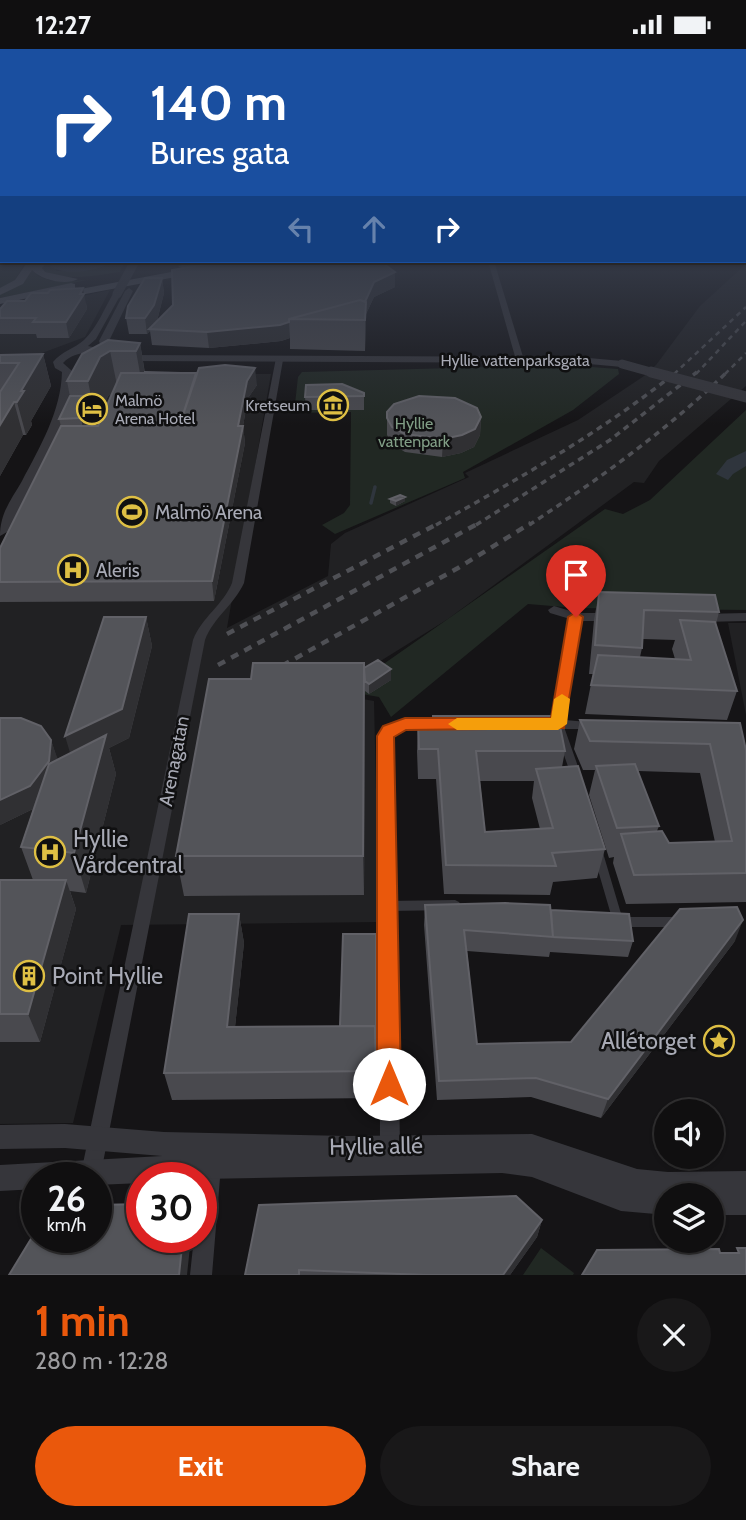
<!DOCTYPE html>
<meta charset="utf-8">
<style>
body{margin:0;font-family:Cabin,sans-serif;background:#191819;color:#f1f3f6;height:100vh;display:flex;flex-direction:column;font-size:26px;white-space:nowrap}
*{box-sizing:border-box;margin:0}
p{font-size:23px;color:#9c9c9f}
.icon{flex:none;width:38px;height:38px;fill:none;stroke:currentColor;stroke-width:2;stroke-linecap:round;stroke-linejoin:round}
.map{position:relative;height:1226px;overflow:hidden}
.sheet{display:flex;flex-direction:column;background:#100f10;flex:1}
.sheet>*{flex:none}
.hud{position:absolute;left:0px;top:0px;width:747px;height:214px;box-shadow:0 2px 5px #0004,0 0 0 2px #302f30;background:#1a4fa0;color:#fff;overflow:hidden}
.fabs{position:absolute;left:654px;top:1050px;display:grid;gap:14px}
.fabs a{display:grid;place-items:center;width:70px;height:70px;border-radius:50%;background:#100f10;box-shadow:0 2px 5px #0004,0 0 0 2px #302f30;font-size:35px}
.speed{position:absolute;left:21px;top:1113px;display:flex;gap:14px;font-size:35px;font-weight:700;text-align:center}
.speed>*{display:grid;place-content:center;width:91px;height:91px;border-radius:50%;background:#100f10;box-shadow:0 2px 5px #0004,0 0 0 2px #302f30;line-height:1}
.speed small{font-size:18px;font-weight:400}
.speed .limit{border:10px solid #d22;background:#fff;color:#111}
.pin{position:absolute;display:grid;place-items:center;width:60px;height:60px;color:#fff;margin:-72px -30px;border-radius:50% 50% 50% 0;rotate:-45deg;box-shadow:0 0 7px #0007}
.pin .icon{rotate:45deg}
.me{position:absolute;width:77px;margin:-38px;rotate:0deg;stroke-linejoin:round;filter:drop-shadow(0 0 5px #0008)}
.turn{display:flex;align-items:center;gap:24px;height:147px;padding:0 35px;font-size:32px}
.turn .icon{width:91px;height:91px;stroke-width:2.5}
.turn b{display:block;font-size:49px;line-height:60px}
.lanes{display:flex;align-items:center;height:66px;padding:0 35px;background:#0003;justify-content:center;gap:35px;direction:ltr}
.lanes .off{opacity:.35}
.round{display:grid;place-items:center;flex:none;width:74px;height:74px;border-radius:37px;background:#191819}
.overview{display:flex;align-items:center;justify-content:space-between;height:119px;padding:0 35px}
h1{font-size:42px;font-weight:800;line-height:52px;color:#ea580c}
.button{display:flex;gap:14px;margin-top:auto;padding:14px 35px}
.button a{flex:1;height:80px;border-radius:42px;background:#ea580c;color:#fff;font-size:28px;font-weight:800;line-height:80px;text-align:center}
.button a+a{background:#191819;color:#f1f3f6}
.status{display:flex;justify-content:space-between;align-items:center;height:49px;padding:0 35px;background:#100f10;direction:ltr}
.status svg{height:19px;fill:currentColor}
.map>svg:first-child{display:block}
.built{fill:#212123}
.green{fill:#212823}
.water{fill:#2f353d}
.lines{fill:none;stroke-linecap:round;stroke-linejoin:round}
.stream{stroke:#2f353d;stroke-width:3.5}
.pedestrian{fill:#36363b;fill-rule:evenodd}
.minor{fill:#36363b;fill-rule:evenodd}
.tertiary{fill:#36363b;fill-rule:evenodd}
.primary{fill:#525359;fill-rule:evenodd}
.rail-far2{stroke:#4f5055;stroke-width:2.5;stroke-dasharray:5 4.5;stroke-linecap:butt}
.rail-far1{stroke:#4f5055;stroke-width:3.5;stroke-dasharray:6 5;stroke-linecap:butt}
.rail{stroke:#4f5055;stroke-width:4.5;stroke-dasharray:8 7;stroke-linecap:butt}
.tertiary-bridge-far1{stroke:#36363b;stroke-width:9}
.tertiary-bridge{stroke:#36363b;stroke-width:11}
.wall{fill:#49494e;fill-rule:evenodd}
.shaded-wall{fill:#303033}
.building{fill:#535459;stroke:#616167;stroke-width:2}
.route{fill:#ea580c;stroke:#983908;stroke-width:2}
.slow{fill:#f59e0b}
.labels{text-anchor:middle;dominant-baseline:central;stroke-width:5;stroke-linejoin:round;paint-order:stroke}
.far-street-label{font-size:16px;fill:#a8aab5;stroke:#101011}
.far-poi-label{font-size:16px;fill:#a8aab5;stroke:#101011;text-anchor:start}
.far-park-label{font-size:16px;fill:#819e86;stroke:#101011}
.poi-label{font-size:19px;fill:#a8aab5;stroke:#101011;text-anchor:start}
.street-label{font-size:19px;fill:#a8aab5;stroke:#101011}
.near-poi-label{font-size:23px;fill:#a8aab5;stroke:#101011;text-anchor:start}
.near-street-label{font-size:23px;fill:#a8aab5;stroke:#101011}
</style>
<div class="status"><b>12:27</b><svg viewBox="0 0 49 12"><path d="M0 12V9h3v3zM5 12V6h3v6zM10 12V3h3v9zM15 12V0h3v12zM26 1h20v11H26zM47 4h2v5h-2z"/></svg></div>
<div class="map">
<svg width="746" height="1226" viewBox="0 0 746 1226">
<rect width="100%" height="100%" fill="#151416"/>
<path class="built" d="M746,215v122l-87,75 -15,22 -10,-1 -186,137 -119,74 45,8 5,221 -258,3 -48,198 -73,1v-566l86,-166 38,-19 147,1 -44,254 101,-52 3,-32 14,-11 124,-56 -4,-4 113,-53 66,-44 12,-11 44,-59z
M110,241l-25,47 -51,19h-34v-42z
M728,574h18v92z"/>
<path class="green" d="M0,205l2,7h24l-12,21 -14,7z
M46,212h11l-6,2 6,8 31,-1 27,-9h10l-5,11c-28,4 -53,10 -80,-2l1,-5z
M31,218c9,19 39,14 56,13l-87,18v-4l21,-9z
M565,316l53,4 1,5 -46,36 -110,62 2,6 -130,56 -13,-9 22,-12 6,-8 1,-93 -57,1 4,-36 4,-5z
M746,361v200l-170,-2 -48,-4 -137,113 -12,-20 -34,-6 260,-182 18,5 27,-14z
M541,1199l33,25 -1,2h-50z"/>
<path class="water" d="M57,212h58c-17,10 -47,15 -65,6z
M746,402v15l-13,8 -5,6 -12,-6 11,-14z"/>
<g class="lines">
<path class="stream" d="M371,454l4,-16"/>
<path class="pedestrian" d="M558,672l3,1 2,2 18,51 -1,3h-8l-1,-3 -18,-51 2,-2z
M598,800l4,1 1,3 19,64h56l4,2 2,3 -2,3 -4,2h-60l-4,-2 -21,-72 1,-3z
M455,851l4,2 2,3 -2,3 -4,2 -68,1 -4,-2 -2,-3 2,-3 4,-2z"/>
<path class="minor" d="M488,212h6l30,99 -1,2 -7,-2z
M276,309l7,2 -39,223c-10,22 -31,35 -39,57l-104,533 -5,8v-3h-13l-2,-5 112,-533c9,-23 30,-35 39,-57z
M554,557l23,7h32l6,4 -6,4h-28l-16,99 34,3 2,3 -2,3h-57l-5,-2 -2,-3 2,-3 15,-1 18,-101 -20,-6 -2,-3z
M746,564v8l-45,1 -6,-4 6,-4z
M433,670l5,2 2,3 -2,3 -38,3 -7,7 7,409 -3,7 -7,3 -7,-3 -3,-7 -1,-410 12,-13z
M211,1107l7,3 3,7 -9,109h-22l4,-38h7v-71l3,-7z"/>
<path class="tertiary" d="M129,239l4,3 -24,50 4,10 13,4 452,2 44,4 5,3 -5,3 -44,-4 -452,-2c-22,-5 -45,-16 -63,2l9,8c0,57 -39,112 -65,161l-7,4c0,-23 11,-36 22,-55 18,-34 39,-70 40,-109l-7,-4 -2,-6c9,-11 21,-13 31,-22 13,-12 21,-33 30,-48h6l1,2 -25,45 -8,7 14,3 -3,-8 26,-50z
M65,1075l99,8 183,4 185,-2 105,35 31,3 78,-1v44h-34v-20h-45v20l-46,-4 -89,-34 -30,-4 -301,6 -59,-1v5l-46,2v-7h-59v11l-37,2v-26l162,-9 -97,-8 -65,1v-24z"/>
<path class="primary" d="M28,212h20l-6,7 3,4 33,7c-11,7 -37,1 -46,-9l-9,14 -23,11v-7l15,-8z
M198,212h24l-39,8 -5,-3z
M198,218l5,3 -1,2 -143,27 -5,-3 5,-3z
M71,234l4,1v4l-75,16v-6z"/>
<path class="rail-far2" d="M674,325l72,-67
M696,325l50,-53
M725,325l21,-21"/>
<path class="rail-far1" d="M436,476c82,-46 166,-93 240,-153
M476,476l134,-85 87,-68
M529,476c70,-46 137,-94 198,-153"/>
<path class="rail" d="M227,585l212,-111
M218,616l261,-142
M269,624l189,-105 73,-45"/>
<path class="tertiary-bridge-far1" d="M117,245l17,-31
M622,315l36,10"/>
<path class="tertiary-bridge" d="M651,323l95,25"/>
</g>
<path class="wall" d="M395,223v15l-21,10 -8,17 -1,37 -75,-2v-11l-9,3 -72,7 -57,-3 -2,-14 -3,3h-18l-3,-16 36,-40 2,15 -7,28z
M86,254l1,6 -18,29h-32l-1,-4h-36v-25z
M108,291l32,3 5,30 112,12 -9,13 -5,28 2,17 -31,158 -214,1v-54l61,-122 -2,-7 11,-22 -3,-16zM113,344l-15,33h-4l14,-30z
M43,305l8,32 -20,35 1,4 -6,10h-3l-23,41v-121z
M364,344v17h-58l-1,-13z
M481,368l-1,18 -6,12 -13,6 -19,4 -37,-5 -13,-8 -5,-9v-17z
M390,450l15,2 -9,5 -6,-3z
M599,543l120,20 -3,12 21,67 -10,29 -142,-6 8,-40h-4l5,-54zM643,590l32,1 -3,9 3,10 -35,-2 2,-9z
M146,568l6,29 -23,92 -20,10 7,26 -30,119 -16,-2 6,18 -36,133h-40v-162h33l-12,-33 12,-38 -33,16 51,-85 6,19 13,-6z
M364,619l27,12 -22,14 -4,-3 -1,204 -180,1 -8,-40 75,-177z
M433,667l132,35 -3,16 43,82 -8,29 -44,4 -3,13 -106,-1 -8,-115h-18l-1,-28 1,-29h15zM480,732h54l-2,17 8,31 -55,3z
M580,671l166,30v152l-120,2 -13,-41 1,-6 -5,1 -20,-63 6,-25h-12l-9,-21zM638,722l62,2 15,69 -46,1 -12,-12 2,-5z
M425,856l126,5 82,31 -5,16 -78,-5 -1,5 -82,-6 10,93 94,-2 164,-101 -134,177 -70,-21 -94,3 -13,-175z
M239,865l5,29 -9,84 141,9v62l-204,2 -8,-27z
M542,1171l-5,17 -27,38h-265z"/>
<path class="shaded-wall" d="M395,223v15l-21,10 -8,17 -1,37v-35l-2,6v-2l-62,-1z
M162,229l2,15 -7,28 -8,8 1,2 -3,3 -2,-16z
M83,239l4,21 -18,29 -3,-16z
M289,273l1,16 -9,3 -72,7 -2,-16z
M140,294l6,38 -3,9 -7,-39z
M110,302l8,39 -10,6 -22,48 -5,-26 10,-22 -3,-15 12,-24z
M43,305l8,32 -20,35 1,4 -6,10 -9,-33 4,-11z
M255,319l2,17 -9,13 -5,28 2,17 -31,158 -2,-20 26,-155 9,-45z
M14,353l9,33 -23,41v-51z
M481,368l-1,18 -6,12 -13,6 -19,4 1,-18z
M405,448v4l-9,5v-5z
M146,568l6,29 -23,92 -20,10 7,26 -30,119 -12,-40v-87l-9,-30z
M364,614l1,39 -1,193 -1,-39z
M391,620v11l-22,14v-10z
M51,691l7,20 -21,47 -37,18v-25z
M66,831l10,29 -36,133 -12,-28z
M239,865l5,29 -12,112 -5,-28z
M743,871l-8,21 -134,177 7,-19z
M542,1171l-5,17 -27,38h-7z
M183,1188h8l-4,38h-8z"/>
<path class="building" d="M224,212h156l15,11 -21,10 -9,20 -5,-2 -71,19v3l-9,3 -73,7 -58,-3 24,-24 -1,-35z
M145,229h17l-8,27 -9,13h-19l2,-12z
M83,239l-3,6h4l-18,28h-33l3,-4h-36v-9l7,-8h18l6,-8h17l2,-3z
M360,251l6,2 -1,18 -76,-1z
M108,291l32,3 -4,8h-26l-10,6 -12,24h-21l15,-27z
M43,305l-22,37h3l-7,11h-3l-14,23v-33l19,-29h-19v-8z
M225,316l30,3 -8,13 -9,45h5l-31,155 -212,1v-34l61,-122h37l23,-53h75l-15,48 18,-53z
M145,323l36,1h-36z
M342,335l22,9v3l-59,1 1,-12z
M70,347h21l-10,22 -22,1z
M419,347l36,2 22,10 4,9 -6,12 -13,6 -19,4 -38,-5 -13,-7 -5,-9v-6l7,-8z
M400,446l5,2 -9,4 -6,-2z
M599,543l116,3 4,17 -75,-2 -2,38 -47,-3z
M104,568h42l-24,92 -57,27z
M680,571l35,2 22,69 -146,-6 7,-30 93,5z
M378,611l13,9 -22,15 -4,-3 -1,-13z
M253,614h111l-1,193h-187l33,-177h42z
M433,667h125l7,35h-89l9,81 68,-4 -17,-59 42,-3 27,83 -53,4 4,13 -110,-1 -8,-116h-19l-1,-27h15z
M0,669h21l20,8 10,14 -2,21 -19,25 -30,14z
M580,671l160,3 6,27v123l-112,2 -13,-41 41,-3 7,12 63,-2 -22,-97 -120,-3z
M106,686l-32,118 -53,-6 28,-83z
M635,715l24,62 -42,2 -21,-62z
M0,831h66l-38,134h-28z
M505,854l45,2 3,32 -89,-7 13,114 94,-2 109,-133 57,-2 6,13 -135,179 -72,-21 -97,3 -14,-176z
M551,861l78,4 4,27 -81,-4h1z
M189,865h50l-12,113 148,-1 1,45 -212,2z
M343,885h33v93l-1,-1h-35z
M516,1147l26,24 -39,55h-77l-127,-5v5h-54l14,-70z
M142,1155v33h41l-4,38h-170l28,-46v8h59v-32z
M737,1199h9v27h-164l15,-25 122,-1 1,4h19z"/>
<linearGradient id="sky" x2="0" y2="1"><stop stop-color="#0c0b0c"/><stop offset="0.55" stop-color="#353a47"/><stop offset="1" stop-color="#353a47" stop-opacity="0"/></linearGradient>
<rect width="746" height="376" fill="url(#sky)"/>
<path class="route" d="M576,563l7,5 -19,111 -158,2 -12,7 7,347 -4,9 -8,3 -9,-3 -3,-9v-348l6,-10 22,-8h146l17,-101z"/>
<path class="slow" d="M562,645l8,5 -3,25 -9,6h-101l-9,-6 9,-6h94l3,-19z"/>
<defs>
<g id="museum-ring" transform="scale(1.575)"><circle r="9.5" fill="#101011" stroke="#debf44" stroke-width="1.5"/><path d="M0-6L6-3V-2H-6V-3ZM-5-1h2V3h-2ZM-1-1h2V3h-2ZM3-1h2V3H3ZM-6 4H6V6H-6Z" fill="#debf44"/></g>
<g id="hotel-ring" transform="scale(1.575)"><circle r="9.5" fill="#101011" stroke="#debf44" stroke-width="1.5"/><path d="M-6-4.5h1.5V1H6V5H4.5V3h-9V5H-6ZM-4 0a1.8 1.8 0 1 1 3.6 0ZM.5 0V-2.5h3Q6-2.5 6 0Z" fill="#debf44"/></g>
<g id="stadium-ring" transform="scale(1.575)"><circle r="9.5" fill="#101011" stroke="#debf44" stroke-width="1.5"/><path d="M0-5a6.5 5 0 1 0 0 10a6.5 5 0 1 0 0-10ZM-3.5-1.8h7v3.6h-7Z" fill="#debf44"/></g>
<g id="hospital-ring" transform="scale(1.575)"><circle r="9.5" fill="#101011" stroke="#debf44" stroke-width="1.5"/><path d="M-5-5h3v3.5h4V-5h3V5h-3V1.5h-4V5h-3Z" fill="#debf44"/></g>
<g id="building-ring" transform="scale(1.575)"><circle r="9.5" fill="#101011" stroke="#debf44" stroke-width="1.5"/><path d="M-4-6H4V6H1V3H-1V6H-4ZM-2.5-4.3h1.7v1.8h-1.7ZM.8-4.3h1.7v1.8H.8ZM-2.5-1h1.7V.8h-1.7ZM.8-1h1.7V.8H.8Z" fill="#debf44"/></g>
<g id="sight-ring" transform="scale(1.575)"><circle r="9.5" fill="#101011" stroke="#debf44" stroke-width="1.5"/><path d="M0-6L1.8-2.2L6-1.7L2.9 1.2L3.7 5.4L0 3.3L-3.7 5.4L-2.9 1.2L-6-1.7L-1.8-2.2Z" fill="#debf44"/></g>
</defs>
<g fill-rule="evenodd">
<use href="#museum-ring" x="333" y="356"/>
<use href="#hotel-ring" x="92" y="360"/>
<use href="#stadium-ring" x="132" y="463"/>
<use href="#hospital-ring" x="73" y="521"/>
<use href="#hospital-ring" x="50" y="803"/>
<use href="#building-ring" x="29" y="927"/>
<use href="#sight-ring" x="719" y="992"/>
</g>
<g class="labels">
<g class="far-street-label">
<text x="515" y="311">Hyllie vattenparksgata</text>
</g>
<g class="far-poi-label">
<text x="115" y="351">Malmö<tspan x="115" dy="18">Arena Hotel</tspan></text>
<text x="310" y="356" text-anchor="end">Kretseum</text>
</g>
<g class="far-park-label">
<text x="414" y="374">Hyllie<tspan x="414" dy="18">vattenpark</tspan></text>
</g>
<g class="poi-label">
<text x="155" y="463">Malmö Arena</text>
<text x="96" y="521">Aleris</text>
</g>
<g class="street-label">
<text transform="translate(174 712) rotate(-79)">Arenagatan</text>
</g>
<g class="near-poi-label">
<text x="73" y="790">Hyllie<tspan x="73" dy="26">Vårdcentral</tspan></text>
<text x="52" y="927">Point Hyllie</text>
<text x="696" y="992" text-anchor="end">Allétorget</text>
</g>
<g class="near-street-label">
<text transform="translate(376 1097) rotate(-1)">Hyllie allé</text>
</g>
</g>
</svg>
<div class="fabs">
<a><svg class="icon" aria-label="sound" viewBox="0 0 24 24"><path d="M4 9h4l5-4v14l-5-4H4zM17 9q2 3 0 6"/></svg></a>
<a><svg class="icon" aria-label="layers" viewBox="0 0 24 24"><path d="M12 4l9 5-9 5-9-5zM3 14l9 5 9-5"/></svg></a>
</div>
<div class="speed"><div>26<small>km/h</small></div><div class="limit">30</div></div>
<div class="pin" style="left:576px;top:568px;background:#d93025"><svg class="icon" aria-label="arrive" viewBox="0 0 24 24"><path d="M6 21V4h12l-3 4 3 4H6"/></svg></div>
<svg class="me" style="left:389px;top:1035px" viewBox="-20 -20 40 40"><circle r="19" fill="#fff"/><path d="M0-13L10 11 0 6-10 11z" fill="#ea580c"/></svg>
<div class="hud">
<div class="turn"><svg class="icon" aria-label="right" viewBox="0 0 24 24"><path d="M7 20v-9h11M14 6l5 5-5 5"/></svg><div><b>140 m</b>Bures gata</div></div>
<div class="lanes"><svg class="icon off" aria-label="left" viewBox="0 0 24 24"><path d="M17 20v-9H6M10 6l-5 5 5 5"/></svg><svg class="icon off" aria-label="ahead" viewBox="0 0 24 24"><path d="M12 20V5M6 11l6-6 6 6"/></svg><svg class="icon" aria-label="right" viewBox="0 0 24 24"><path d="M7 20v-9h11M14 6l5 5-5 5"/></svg></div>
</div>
</div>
<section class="sheet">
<div class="overview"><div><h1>1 min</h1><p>280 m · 12:28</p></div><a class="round"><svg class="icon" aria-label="close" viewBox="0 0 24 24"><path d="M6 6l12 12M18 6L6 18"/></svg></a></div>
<div class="button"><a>Exit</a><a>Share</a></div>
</section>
